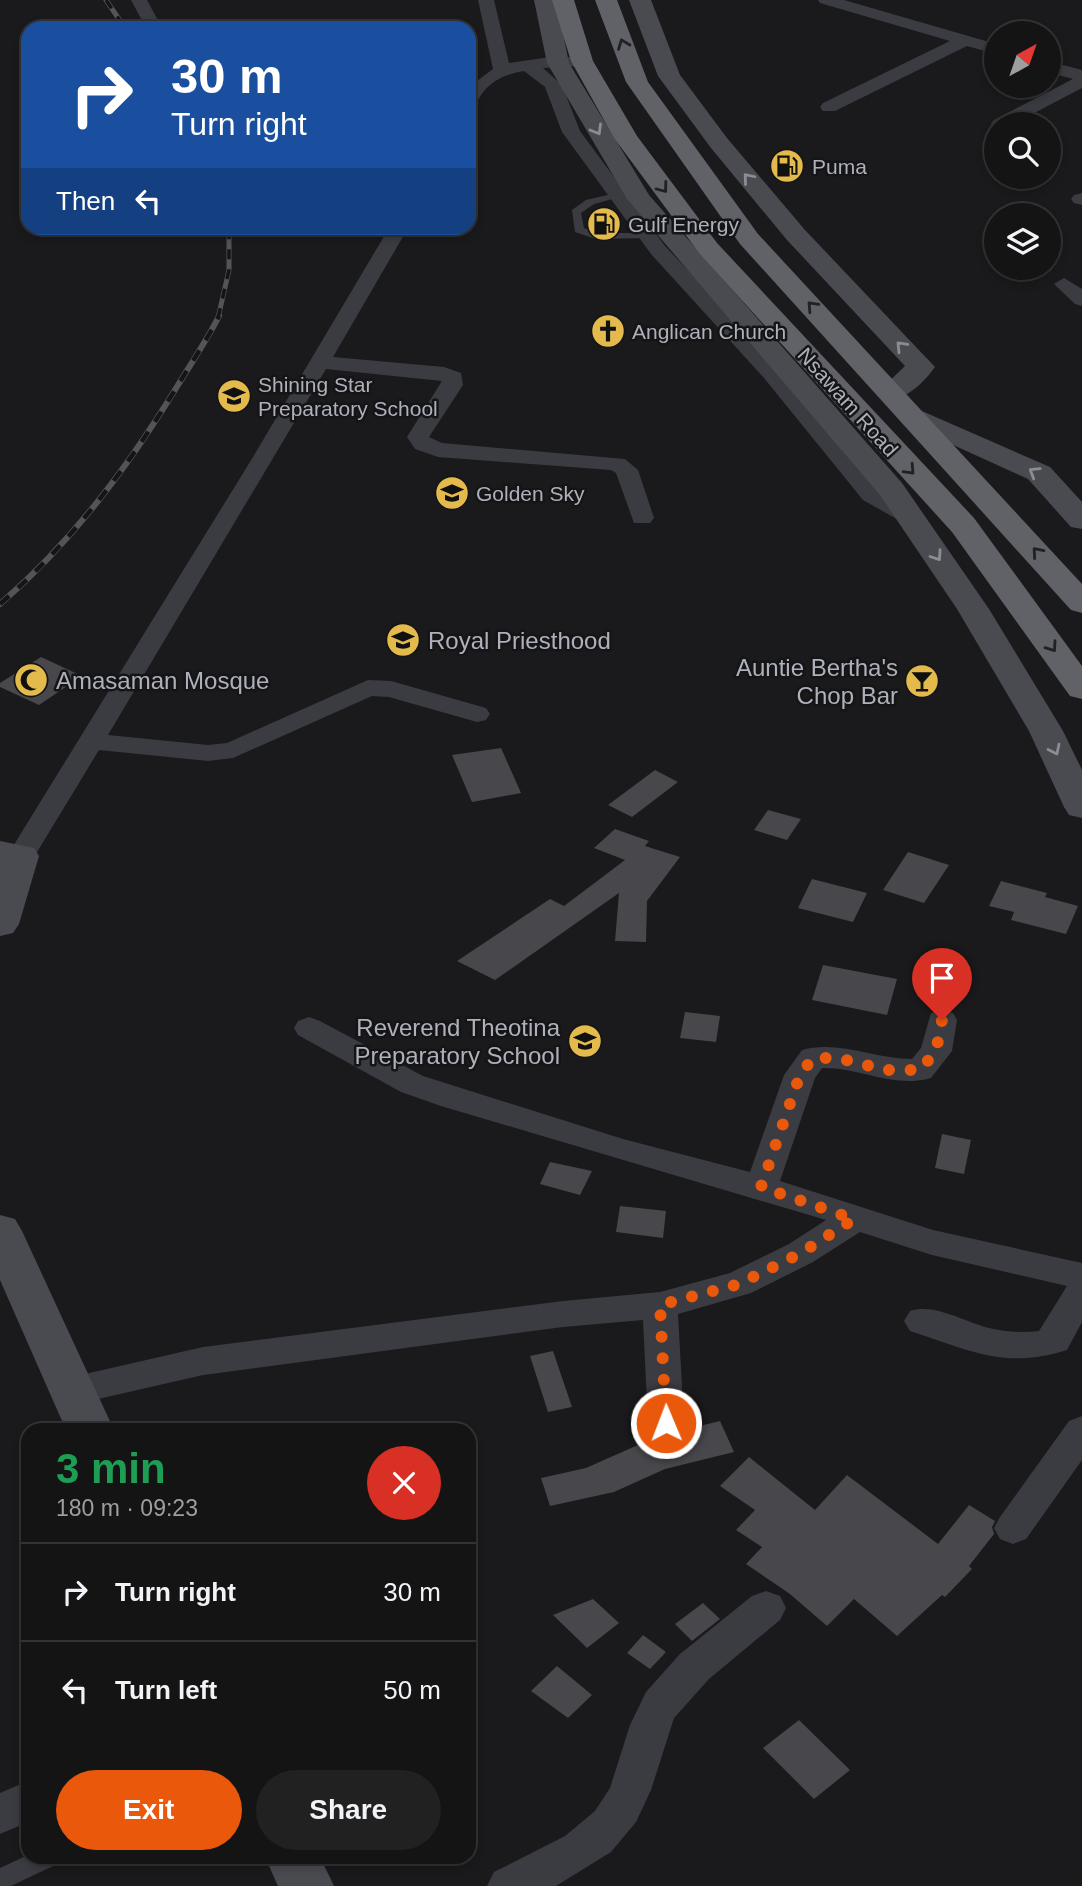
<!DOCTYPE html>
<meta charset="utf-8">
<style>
body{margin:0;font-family:Helvetica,sans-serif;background:#212122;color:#f1f3f6;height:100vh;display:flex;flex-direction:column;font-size:26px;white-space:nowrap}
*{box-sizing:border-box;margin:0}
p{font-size:23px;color:#9d9ea0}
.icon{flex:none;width:38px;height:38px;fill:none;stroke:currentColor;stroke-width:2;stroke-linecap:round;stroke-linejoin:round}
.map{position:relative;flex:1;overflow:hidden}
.details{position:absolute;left:21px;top:1423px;width:455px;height:441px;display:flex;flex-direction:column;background:#141415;border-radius:21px;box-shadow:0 4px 10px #0003,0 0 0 2px #333334}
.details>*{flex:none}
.hud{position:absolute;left:21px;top:21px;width:455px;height:214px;border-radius:21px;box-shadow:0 4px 10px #0003,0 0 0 2px #333334;background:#1a4fa0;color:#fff;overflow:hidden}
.needle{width:46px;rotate:40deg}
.buttons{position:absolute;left:984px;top:21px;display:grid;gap:14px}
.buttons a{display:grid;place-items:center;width:77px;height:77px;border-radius:50%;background:#141415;box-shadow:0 4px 10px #0003,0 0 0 2px #333334;font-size:35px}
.pin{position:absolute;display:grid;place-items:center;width:60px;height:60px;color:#fff;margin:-72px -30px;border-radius:50% 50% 50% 0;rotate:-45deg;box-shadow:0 0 7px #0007}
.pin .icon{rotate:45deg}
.me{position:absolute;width:77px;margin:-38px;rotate:359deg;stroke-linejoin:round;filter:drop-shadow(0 0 5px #0008)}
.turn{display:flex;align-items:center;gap:24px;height:147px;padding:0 35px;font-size:32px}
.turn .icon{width:91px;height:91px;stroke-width:2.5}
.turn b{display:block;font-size:49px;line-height:60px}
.then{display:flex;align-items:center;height:66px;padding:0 35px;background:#0003;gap:14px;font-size:26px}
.round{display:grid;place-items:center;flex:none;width:74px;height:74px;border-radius:37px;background:#212122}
.headline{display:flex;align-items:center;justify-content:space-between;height:119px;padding:0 35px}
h1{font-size:42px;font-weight:700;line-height:52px;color:#1e9e55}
.action{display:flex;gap:14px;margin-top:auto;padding:14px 35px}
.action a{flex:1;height:80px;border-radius:42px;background:#ea580c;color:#fff;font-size:28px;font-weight:700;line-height:80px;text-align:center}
.action a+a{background:#212122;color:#f1f3f6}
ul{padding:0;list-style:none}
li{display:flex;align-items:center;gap:21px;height:98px;padding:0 35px;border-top:2px solid #333334}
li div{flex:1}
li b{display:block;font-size:26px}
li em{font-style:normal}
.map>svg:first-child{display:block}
.building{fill:#47474c}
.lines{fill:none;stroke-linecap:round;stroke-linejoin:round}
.service{fill:#3b3c41;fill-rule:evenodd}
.minor{fill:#3b3c41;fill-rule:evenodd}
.secondary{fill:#4a4b51;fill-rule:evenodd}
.trunk{fill:#606268;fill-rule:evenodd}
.rail-far1-casing{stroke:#53545a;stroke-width:5}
.rail-casing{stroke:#53545a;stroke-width:6}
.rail-far1{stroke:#151517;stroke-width:3.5;stroke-dasharray:10;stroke-linecap:butt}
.rail{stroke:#151517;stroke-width:4.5;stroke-dasharray:12;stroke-linecap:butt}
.oneway{stroke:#202123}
.oneway2{stroke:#8b8d95}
.route{stroke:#ea580c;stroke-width:12;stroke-dasharray:0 21.6}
.labels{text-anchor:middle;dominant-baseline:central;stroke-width:5;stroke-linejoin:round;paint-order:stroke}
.far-poi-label{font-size:21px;fill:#aeb1ba;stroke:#151517;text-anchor:start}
.far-street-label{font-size:21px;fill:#aeb1ba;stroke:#151517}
.poi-label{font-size:24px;fill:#aeb1ba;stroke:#151517;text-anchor:start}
</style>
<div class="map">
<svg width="1082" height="1886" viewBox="0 0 1082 1886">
<rect width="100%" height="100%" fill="#1a1a1c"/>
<path class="building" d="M41,657l41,19 -43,29 -39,-18v-4z
M501,748l20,45 -49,9 -20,-47z
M655,770l23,12 -46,35 -24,-12z
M768,810l33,9 -14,21 -33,-10z
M615,829l34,12 -4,5 35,11 -33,44 -1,41 -31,-1 4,-48 -124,87 -38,-19 93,-62 14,7 61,-46 -31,-12z
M908,852l41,13 -25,38 -41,-13z
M812,879l55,14 -14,29 -55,-14z
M1001,881l46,12 -2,4 33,9 -12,28 -55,-14 3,-8 -25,-6z
M823,965l74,14 -10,36 -75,-15z
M685,1012l35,4 -4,26 -36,-4z
M942,1134l29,6 -7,34 -29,-6z
M550,1162l42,9 -12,24 -40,-11z
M620,1206l46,5 -3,27 -47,-6z
M553,1351l19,56 -24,5 -18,-56z
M720,1421l14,31 -69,17 -51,23 -64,14 -9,-28 45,-10 70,-31 11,3 13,-5 3,-5z
M749,1457l66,53 32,-35 91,69 31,-39 26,16 -3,6 2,7 -25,32 3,3 -27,28 -3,-2 -45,41 -43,-37 -27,27 -37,-32 -44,-30 16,-17 -26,-17 19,-20 -35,-24z
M593,1599l26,24 -32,25 -34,-33z
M703,1603l17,16 -28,22 -17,-17z
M643,1635l23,17 -16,17 -23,-16z
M557,1666l35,29 -24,23 -37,-27z
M799,1720l51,50 -36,29 -51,-51z"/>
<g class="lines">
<path class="service" d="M612,194l11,2 -29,8 -13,9 3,15 13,5h51l4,1v4l-56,1 -21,-7 -3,-22 14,-10z
M28,1855l30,2 -3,8 -44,21h-11v-18z"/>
<path class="minor" d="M131,0h16l15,28h-16z
M478,0h16l15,63 41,-6h38l3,4 -3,4 -6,1 -39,2 19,17 18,46 85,115 115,122 99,122 39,22 4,5 -4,5h-16l-39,-22 -99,-122 -113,-124 -89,-122 -17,-45 -21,-16c-14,2 -30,8 -40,20 -6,7 -6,13 -15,15v-19l24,-18z
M818,0h26l152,44v10l-29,-8 -132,65h-12l-3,-4 3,-4 127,-62 -130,-38z
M1048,61l34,9v18l-69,36h-17l-2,4 -3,-4 3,-4 79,-41 -25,-7z
M1082,193v12l-8,-2 -3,-4 3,-4z
M389,228h19l-75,129 111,10 17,6 2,12 -34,52 13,6 183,16 13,11 16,48 -4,5h-16l-18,-50 -5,-3 -173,-13 -23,-8 -8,-12 35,-56 -116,-12 -218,366 100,10 19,-2 141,-63 23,1 95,27 4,6 -4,6 -9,2 -88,-25 -17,-1 -139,62 -25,3 -109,-11 -68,112 -10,3 -10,-3 -4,-6 246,-399z
M1064,278l18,11v17l-7,-2 -21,-20z
M942,1010l11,3 4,7 -5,31 -21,27c-38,11 -71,-11 -109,-10l-7,10 -35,103 153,49 149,33v59l-15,28c-62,20 -98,0 -157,-19l-6,-10 6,-10c25,-8 54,11 79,17 17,4 33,5 50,3l28,-45 -135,-31 -72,-23 -47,30 -62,31 -73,21 6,109 -5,10 -13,5 -13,-5 -5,-10 -5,-103 -80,7 -360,48 -131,30 -13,-4 -5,-10 5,-10 13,-4 131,-30 360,-46 97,-9 70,-19 59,-29 37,-24 -385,-114 -40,-14 -103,-57 -4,-7 4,-7 11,-4 11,4 103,55 200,63 127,33 34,-97 18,-25c37,-10 72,9 110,9l9,-11 10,-35z
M1082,1416v44l-56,79 -13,5 -13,-5 -6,-11 6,-11 69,-96z
M766,1591l14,5 6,12 -6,12 -71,59 -35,39 -23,72 -15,32 -25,30 -55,34h-69l7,-14 71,-36 30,-25 15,-23 20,-63 16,-33 34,-38 72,-58z
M28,1781v41l-28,12v-41z"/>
<path class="secondary" d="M534,0h22l13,63 80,132 253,288 87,126 74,122 19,39v48l-13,-3 -5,-8 -35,-76 -72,-122 -77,-114 -253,-296 -80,-136z
M629,0h22l29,75 47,63 78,92 130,137c-12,17 -33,37 -54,32l-4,-6 28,-27 -118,-126 -76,-92 -53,-72z
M915,408l135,59 32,35v27l-11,-2 -43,-48 -123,-56 -4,-6 4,-6z
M0,841l34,7 5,8 -20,68 -6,9 -13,3z
M0,1215l15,4 7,12 92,199h-48l-66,-150z
M265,1857h55l14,29h-56z"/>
<path class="trunk" d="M552,0h22l19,61 44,75 80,107 257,275 108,148v33l-12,-3 -118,-164 -253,-279 -85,-115 -43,-77z
M595,0h22l31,82 110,152 324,350v29l-11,-3 -331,-366 -114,-162z"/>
<g class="rail-far1-casing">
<path id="rail-far1" d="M106,0l19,28
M218,318l11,-48v-42"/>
</g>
<g class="rail-casing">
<path id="rail" d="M0,604c73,-63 128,-137 178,-219 14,-23 29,-45 41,-69"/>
</g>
<use href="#rail-far1" class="rail-far1"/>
<use href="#rail" class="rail"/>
</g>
<defs><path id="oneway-chevron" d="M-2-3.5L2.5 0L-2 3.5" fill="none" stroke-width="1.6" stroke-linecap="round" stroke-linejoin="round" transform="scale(1.75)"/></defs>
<g class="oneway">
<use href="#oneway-chevron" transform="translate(623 44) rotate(-111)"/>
<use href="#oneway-chevron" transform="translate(663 188) rotate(53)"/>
<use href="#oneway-chevron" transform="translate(812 306) rotate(-133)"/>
<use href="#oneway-chevron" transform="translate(910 470) rotate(47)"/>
<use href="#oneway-chevron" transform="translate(1037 552) rotate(-131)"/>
<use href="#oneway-chevron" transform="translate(1052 647) rotate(55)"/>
</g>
<g class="oneway2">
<use href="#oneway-chevron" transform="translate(597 130) rotate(60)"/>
<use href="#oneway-chevron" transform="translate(748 178) rotate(-130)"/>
<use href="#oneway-chevron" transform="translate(901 346) rotate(-134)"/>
<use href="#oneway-chevron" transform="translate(1034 472) rotate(-148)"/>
<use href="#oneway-chevron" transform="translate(937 556) rotate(56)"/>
<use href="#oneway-chevron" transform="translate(1055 750) rotate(64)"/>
</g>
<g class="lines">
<path class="route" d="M666,1423l-6,-118 79,-21 62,-31 53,-34 -93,-32 39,-112 13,-17h25l48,12h34l16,-19 6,-31"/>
</g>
<defs>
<g id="fuel-disc" transform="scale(1.75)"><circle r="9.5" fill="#e3ba4b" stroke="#151517"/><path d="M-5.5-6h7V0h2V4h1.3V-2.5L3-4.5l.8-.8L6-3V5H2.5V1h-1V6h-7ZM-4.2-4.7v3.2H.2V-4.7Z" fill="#111"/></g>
<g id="church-disc" transform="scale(1.75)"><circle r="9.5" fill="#e3ba4b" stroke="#151517"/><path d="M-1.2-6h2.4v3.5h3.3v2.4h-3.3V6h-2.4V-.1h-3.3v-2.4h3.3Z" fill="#111"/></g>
<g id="school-disc" transform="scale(1.75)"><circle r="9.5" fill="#e3ba4b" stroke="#151517"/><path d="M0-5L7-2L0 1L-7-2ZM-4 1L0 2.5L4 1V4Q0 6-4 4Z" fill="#111"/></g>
<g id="mosque-disc" transform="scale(1.75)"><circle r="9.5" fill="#e3ba4b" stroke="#151517"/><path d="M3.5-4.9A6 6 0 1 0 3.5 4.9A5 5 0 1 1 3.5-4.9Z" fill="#111"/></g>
<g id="bar-disc" transform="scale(1.75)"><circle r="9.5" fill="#e3ba4b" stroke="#151517"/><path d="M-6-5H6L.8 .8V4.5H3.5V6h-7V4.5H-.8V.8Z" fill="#111"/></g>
</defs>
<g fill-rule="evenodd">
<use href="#fuel-disc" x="787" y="166"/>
<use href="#fuel-disc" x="604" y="224"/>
<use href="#church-disc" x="608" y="331"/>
<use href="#school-disc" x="234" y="396"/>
<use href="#school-disc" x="452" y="493"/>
<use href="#school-disc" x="403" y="640"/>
<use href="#mosque-disc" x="31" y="680"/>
<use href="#bar-disc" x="922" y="681"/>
<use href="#school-disc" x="585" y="1041"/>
</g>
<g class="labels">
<g class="far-poi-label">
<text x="812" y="166">Puma</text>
<text x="628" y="224">Gulf Energy</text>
<text x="632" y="331">Anglican Church</text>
<text x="258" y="384">Shining Star<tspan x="258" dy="24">Preparatory School</tspan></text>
<text x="476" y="493">Golden Sky</text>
</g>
<g class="far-street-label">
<text transform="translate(848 402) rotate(48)">Nsawam Road</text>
</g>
<g class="poi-label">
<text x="428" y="640">Royal Priesthood</text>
<text x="898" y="667" text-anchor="end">Auntie Bertha's<tspan x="898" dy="28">Chop Bar</tspan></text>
<text x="56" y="680">Amasaman Mosque</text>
<text x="560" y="1027" text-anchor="end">Reverend Theotina<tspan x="560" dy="28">Preparatory School</tspan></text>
</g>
</g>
</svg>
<div class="buttons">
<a><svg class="needle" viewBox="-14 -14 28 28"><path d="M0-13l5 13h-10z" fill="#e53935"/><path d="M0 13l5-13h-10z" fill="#9d9ea0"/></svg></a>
<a><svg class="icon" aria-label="search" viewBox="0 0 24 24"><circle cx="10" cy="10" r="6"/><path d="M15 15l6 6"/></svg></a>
<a><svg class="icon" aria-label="layers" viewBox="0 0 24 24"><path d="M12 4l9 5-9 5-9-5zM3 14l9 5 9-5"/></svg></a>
</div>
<div class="pin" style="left:942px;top:1020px;background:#d93025"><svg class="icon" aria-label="arrive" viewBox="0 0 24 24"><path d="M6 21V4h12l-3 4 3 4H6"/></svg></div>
<svg class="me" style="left:666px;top:1423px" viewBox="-20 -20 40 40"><circle r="17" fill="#ea580c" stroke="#fff" stroke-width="3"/><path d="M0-11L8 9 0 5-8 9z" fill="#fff"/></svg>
<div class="hud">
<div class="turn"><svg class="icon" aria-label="right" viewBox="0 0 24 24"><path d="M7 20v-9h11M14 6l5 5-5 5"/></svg><div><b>30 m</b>Turn right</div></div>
<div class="then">Then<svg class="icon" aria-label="left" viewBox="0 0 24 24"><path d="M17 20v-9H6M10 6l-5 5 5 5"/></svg></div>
</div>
<section class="details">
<div class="headline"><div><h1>3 min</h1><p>180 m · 09:23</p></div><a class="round" style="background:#d93025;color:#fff"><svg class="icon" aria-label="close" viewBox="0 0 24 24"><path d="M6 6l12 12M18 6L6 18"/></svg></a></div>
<ul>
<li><svg class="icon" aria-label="right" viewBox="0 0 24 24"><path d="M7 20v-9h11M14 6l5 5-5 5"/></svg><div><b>Turn right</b></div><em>30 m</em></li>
<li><svg class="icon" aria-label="left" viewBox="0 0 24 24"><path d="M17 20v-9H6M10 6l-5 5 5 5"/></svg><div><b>Turn left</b></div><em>50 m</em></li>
</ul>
<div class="action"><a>Exit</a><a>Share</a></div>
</section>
</div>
